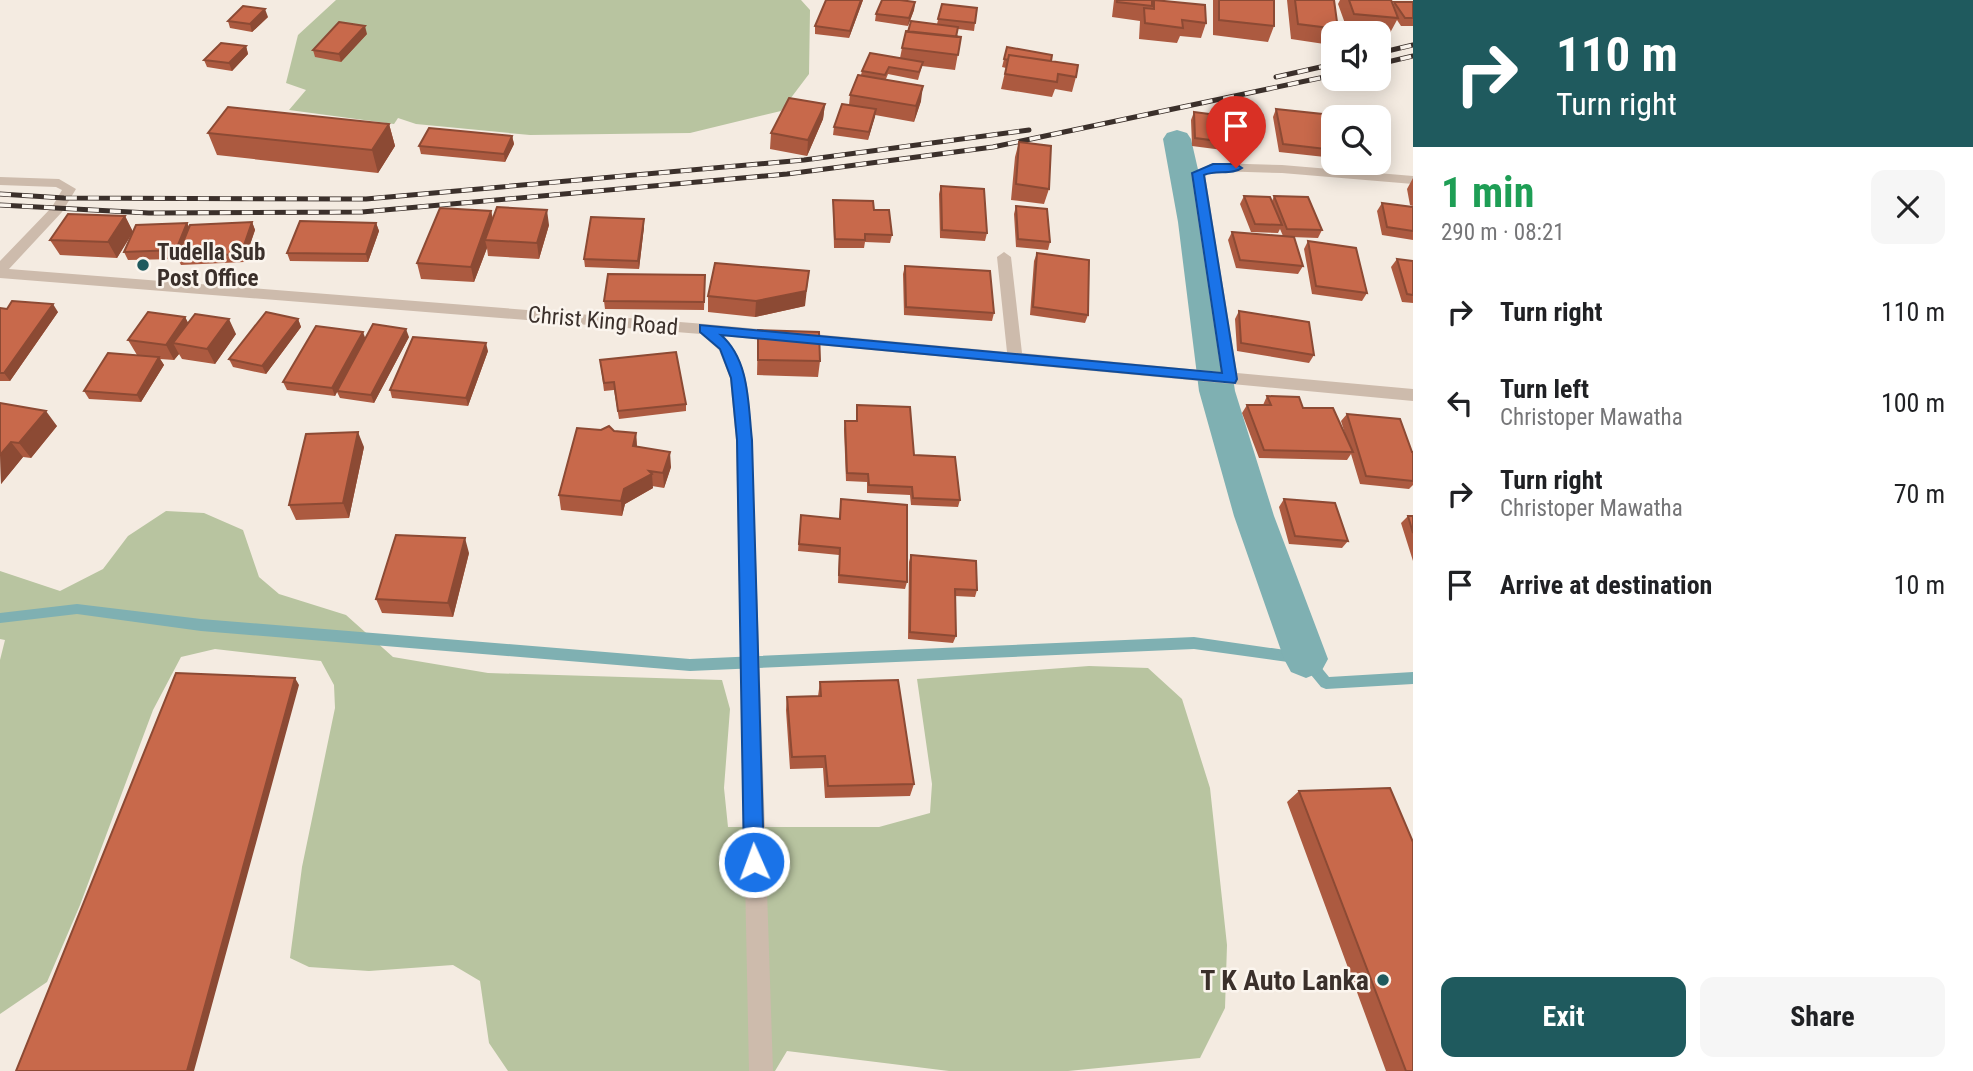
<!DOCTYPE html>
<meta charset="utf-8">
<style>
body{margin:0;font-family:"Roboto Condensed",sans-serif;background:#f6f6f6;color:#202124;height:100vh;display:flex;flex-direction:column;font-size:26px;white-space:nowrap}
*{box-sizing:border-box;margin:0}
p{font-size:23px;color:#757577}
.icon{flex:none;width:38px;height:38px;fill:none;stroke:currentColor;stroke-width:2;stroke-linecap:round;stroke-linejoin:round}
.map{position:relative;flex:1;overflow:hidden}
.panel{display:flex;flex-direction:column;background:#fff;width:560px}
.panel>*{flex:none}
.top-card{background:#1f5a5e;color:#fff;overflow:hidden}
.buttons{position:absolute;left:1321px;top:21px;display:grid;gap:14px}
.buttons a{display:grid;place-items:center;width:70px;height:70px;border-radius:14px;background:#fff;box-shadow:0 4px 18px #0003;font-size:35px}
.pin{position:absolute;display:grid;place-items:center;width:60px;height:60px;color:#fff;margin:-72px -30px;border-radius:50% 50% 50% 0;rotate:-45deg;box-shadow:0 0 7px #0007}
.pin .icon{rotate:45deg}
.me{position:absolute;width:77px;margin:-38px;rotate:358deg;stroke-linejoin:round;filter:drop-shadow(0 0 5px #0008)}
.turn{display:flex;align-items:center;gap:24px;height:147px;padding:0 28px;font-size:32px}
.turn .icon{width:91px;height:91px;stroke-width:2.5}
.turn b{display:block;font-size:49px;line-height:60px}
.round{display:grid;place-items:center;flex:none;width:74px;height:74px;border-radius:14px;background:#f6f6f6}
.headline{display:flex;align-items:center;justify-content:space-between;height:119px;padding:0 28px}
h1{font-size:42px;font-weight:700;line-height:52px;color:#1e9e55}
.action{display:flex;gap:14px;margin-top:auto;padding:14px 28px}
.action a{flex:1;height:80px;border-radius:14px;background:#1f5a5e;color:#fff;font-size:28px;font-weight:700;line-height:80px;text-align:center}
.action a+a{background:#f6f6f6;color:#202124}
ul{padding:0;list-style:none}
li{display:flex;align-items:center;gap:21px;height:91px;padding:0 28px}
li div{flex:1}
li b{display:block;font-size:26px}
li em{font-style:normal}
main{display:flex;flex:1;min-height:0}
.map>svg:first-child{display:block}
.green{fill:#b8c4a0}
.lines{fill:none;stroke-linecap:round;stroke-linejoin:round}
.stream{fill:#7fb0b2;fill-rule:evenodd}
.canal{fill:#7fb0b2;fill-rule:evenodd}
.minor{fill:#cdbbac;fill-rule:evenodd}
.rail-casing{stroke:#3b302b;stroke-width:5}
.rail{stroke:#fbf5ee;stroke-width:3.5;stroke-dasharray:11;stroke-linecap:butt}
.wall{fill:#ac5a40}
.shaded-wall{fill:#8c4a34}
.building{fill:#c8694b;stroke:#8c4a34;stroke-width:2}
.route{fill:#1a73e8;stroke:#114b97;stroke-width:2}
.poi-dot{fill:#1f5a5e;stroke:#fbf5ee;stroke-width:2.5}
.labels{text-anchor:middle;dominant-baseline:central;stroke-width:5;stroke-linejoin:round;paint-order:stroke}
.poi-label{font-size:23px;font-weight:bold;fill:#3b302b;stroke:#fbf5ee;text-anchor:start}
.street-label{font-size:23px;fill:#3b302b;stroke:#fbf5ee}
.near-poi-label{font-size:28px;font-weight:bold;fill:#3b302b;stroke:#fbf5ee;text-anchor:end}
</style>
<main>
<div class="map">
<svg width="1413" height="1071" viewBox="0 0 1413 1071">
<rect width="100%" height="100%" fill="#f4ebe1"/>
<path class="green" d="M336,0h465l9,10 -1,64 -28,37 -91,22 -160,2 -114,-11 -18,-6 -4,6 -105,-14 17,-20 -20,-7 12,-48z
M166,511l38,2 39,17 16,47 20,17 67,21 47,42 95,16 234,7 8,29 -6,79 4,39h151l51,-14 2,-29 -15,-105 172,-13 59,2 34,31 28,89 17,157 -2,63 -25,50 -132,13h-119l-162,-20 -12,20h-267l-19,-28 -9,-62 -27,-16 -84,6 -60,-4 -19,-9 12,-91 33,-159 -1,-23 -13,-24 -106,-12 -34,8 -28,53 -73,195 -33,77 -47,32v-354l5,-20 -5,-1v-68l60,20 43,-22 25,-33z"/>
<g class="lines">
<path class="stream" d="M77,604l124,15 489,40 504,-22 112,16 5,2 18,22 84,-5v12l-87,5 -5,-2 -19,-23 -108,-15 -504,22 -489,-40 -124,-17 -77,9v-10z"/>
<path class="canal" d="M1177,130l10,3 4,6 19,83 25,169 39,125 54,143 -7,13 -15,6 -15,-6 -7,-13 -50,-143 -35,-125 -21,-169 -15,-83 4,-6z"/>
<path class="minor" d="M1213,163l69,2 131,11v8l-131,-11 -67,-2 -10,4 32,198 176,16v12l-691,-65c29,24 27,70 30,104l21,631h-24l-13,-631 -6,-62 -11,-28 -18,-16 -701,-56v-17l52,-54 10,-17 -6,-3 -56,-2v-8l59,2 17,10 -14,23 -53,57 696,55 302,28 -10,-95 7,-5 7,5 11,96 199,19 -30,-199z"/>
<g class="rail-casing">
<path id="rail" d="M1379,53l34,-8
M1379,64l34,-8
M1276,77l58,-13
M0,194l64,4 302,1 438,-39 225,-30
M0,205l149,8 213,-1 425,-38 206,-27 341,-72"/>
</g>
<use href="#rail" class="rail"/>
</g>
<path class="wall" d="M826,0h37l-14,38 -34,-4v-8z
M1114,0h38v5l2,-5 52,23 -5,15 -21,-2 -3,7 -38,-4 1,-18 -28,-4z
M1213,0h61v26l-6,16 -55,-7z
M1287,0h47l4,29 -2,4h-2v6l-3,6 -40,-6z
M1340,0h51l2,4 1,-2h19v24h-12l-4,-6 -7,13 -43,-4 -9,-25z
M915,2l-1,8 -6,16 -33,-5 1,-7z
M942,4l33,19 -1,8 -16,-2 -2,8h5l-6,33 -33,-4 -4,14 -30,-6 -2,5 35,22 -7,21 -39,-7 -7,25 -35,-5 1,-8 15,-22 1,-10 11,-20 1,-4 38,-13 2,-10 6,-16 29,-8z
M268,17l-16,15 -22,-4 -2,-7z
M367,34l-26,28 -26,-5 -2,-7z
M246,46l2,8 -16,17 -25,-4 -3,-7z
M1007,47l44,14 25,16 -4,15 -17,-3 -3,8 -51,-8 5,-21 -4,-1z
M825,104l-2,15 -16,37 -37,-7 1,-16z
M1276,109l58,8v41l-55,-6 -6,-35z
M1194,112l56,33 -4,8 -54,-7 -1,-26z
M389,124l6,22 -17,27 -161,-18 -9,-22z
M512,136l2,8 -9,18 -84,-8 -2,-8z
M1019,142l30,47 -5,15 -33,-4 4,-43z
M1413,178v28l-3,-1 -3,-16z
M941,186l46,47 -2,8 -45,-3 -1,-44z
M1244,196l28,5 2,-5 48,34 -4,8 -27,-1 12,29 -5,8 -62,-6 -8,-28 4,-8 51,4 -3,-7 -2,4 -27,-1 -11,-28z
M833,200l41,10 18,25 -2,8 -25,-1 -1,6h-30l-1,-40z
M1382,203l31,4v33l-31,-5 -5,-24z
M1016,206l34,36 -2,8 -32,-3 -2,-33z
M491,211l2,7 56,7 -10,34 -51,-3 -1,-8 -13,34 -53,-3 -4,-16z
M125,216l8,16 -16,26 -57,-3 -10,-15z
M252,222l3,8 -11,32 -63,3 -3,-6 -50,1 -4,-8 63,-29 2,4z
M376,223l3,8 -11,31 -78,-1 -3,-8z
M644,227l-5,42 -54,-2 -1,-8z
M1308,241l59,52 -5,8 -50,-7 -8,-45z
M1037,253l51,62 -3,8 -55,-8 4,-54z
M1397,259l16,2v42l-11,-1 -11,-35z
M905,266l89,47 -2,8 -88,-6 -1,-41z
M705,275l-1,35 -99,-1 -1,-8z
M708,296l97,10 -50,11 -47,-5z
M0,308l58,4 -48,69h-10z
M1239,311l75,44 -5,8 -72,-12 -2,-32z
M185,317l3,6 48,11 -21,30 -33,-5 -3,-5 -5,6 -14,-1 4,6 -23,37 -52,-3 -5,-8 53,-36 -9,-15z
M298,319l3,8 -35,47 -33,-7 -4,-8z
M758,330l62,31 -2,16 -61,-2z
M409,337l-35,66 -34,-5 -3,-6 -2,4 -48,-6 -4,-8 82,-44z
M488,351l-20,55 -76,-8 -2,-8z
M600,360l86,44v7l-67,8 -5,-29 -10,1z
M1267,396l36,12 43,29 -5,-16 6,-7 66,38v33l-4,4 -49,-5 -9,-30 -4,6 -88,-2 -17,-45 5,-8h16z
M0,403l57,23 -26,32 -8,-1 -22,27z
M857,405l57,50 46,45 -2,7 -47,-2 -1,-10 -43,-2v-11l-21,-1 -2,-52 1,-8h11z
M614,431l22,2 1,14 34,20 -7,21 -12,-2 1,2 -28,16 -3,12 -61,-6 -2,-15z
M364,447l-15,71 -53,2 -7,-15z
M841,499l66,83 -2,7 -67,-6 1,-28 -41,-4 3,-36 38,4z
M1284,499l64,42 -6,7 -53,-4 -10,-37z
M1408,516h5v45l-12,-38z
M469,553l-16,64 -71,-4 -6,-14z
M911,555l66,35 -2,7 -20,-1 1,40 -3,7 -45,-4 1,-77z
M820,682l94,102 -4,12 -85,2 -2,-30 -33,1 -4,-59 1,-13 31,-1z
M1299,791l114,280h-27l-99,-269z"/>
<path class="shaded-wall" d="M861,0h2l-14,38 1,-7z
M915,2l-1,8 -6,16 1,-8z
M265,9l3,8 -16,15 -2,-8z
M365,26l2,8 -26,28 -2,-8z
M246,46l2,8 -16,17 -3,-8z
M923,86l-2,15 -7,21 2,-16z
M825,104l-2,15 -16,37 1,-16z
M876,109l-1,8 -7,23 1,-8z
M389,124l6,22 -17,27 -6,-23z
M512,136l2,8 -9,18 -1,-8z
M547,210l2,15 -10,34 -2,-16z
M491,211l3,16 -9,13 2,8 -13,34 -3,-15z
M125,216l8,16 -16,26 -9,-16z
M644,219v8l-5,42 -1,-8z
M252,222l3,8 -11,32 -3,-8z
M187,223l4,8 -11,26 -4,-7z
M376,223l3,8 -11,31 -2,-8z
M809,271l-4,35 -50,11 1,-16z
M53,304l5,8 -48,69 -6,-8z
M185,317l8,15 -20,11 6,11 -5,6 -8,-15z
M229,319l7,15 -21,30 -8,-15z
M298,319l3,8 -35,47 -4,-8z
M406,329l3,8 -35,66 -3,-8z
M363,332l3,8 -29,51v1l-2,4 -3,-8z
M486,343l2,8 -20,55 -2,-8z
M159,357l5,8 -23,37 -4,-7z
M46,411l11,15 -26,32 -12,-15z
M358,432l6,15 -15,71 -6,-15z
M636,433l1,15 -4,-2z
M11,442l12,15 -22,27 -1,-29z
M670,452l1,15 -7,21 -1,-15z
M652,474l1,14 -28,16 -3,12 -1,-15 3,-12z
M465,538l4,15 -16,64 -5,-14z
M295,678l4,7 -105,386h-7z"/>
<path class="building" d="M826,0h35l-11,31 -35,-5z
M882,0h18l15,2 -6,16 -33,-4z
M1117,0h35v6l-35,-4z
M1154,0l51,5 1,18 -24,-3 1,8 -38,-5 -1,-15 10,1z
M1219,0h55v26l-55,-6z
M1295,0h39l4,29 -40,-5z
M1349,0h42l7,18 -44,-4z
M1394,2h19v16h-8z
M942,4l35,4 -2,15 -37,-4z
M243,6l22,3 -15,15 -22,-3z
M911,21l47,6 -2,10 -48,-5z
M339,22l26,4 -26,28 -26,-4z
M906,31l55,6 -3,18 -56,-7z
M221,43l25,3 -17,17 -25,-3z
M1007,47l45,8 -1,6 -42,-6 -1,5 -4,-1z
M870,53l53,9 -4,10 -30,-5 -4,8 -23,-4z
M1009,55l69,10 -2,12 -18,-3 -1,8 -52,-8z
M858,75l65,11 -7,20 -66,-11z
M789,98l36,6 -17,36 -37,-7z
M842,104l34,5 -7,23 -35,-5z
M228,107l161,17 -17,26 -164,-17z
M1276,109l65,7v1h-7v33l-51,-6z
M1194,112l53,7 3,26 -55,-7z
M429,128l83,8 -8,18 -85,-8z
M1019,142l32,4 -2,43 -33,-5z
M941,186l43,3 3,44 -45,-3z
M1244,196l26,1 12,28 -27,-1z
M1274,196l34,1 14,33 -35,-1z
M833,200l40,1 1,9h15l3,25 -27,-1v6l-30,-1z
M1382,203l31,4v24l-26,-4z
M1016,206l31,3 3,33 -32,-3z
M497,207l50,3 -10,33 -52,-3z
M440,208l51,3 -20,56 -54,-4z
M68,214l57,2 -17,26 -58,-2z
M591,217l53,2 -6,42 -54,-2z
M300,221l76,2 -10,31 -79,-1z
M252,222l-11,32 -64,3 13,-32z
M187,223l-11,27 -52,2 12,-27z
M1232,232l62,5 9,29 -63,-6z
M1308,241l48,7 11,45 -51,-7z
M1037,253l52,7 -1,55 -55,-8z
M1397,259l16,2v34l-6,-1z
M715,263l94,8 -3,20 -50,10 -48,-5z
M905,266l85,5 4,42 -88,-6z
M608,274l97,1 -1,27 -100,-1z
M12,301l41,3 -49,69h-4v-65l7,1z
M1239,311l70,11 5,33 -73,-12z
M148,312l37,5 -19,28 -38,-5z
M266,312l32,7 -36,47 -33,-7z
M195,314l34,5 -22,30 -34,-6z
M373,324l33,5 -35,66 -34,-4z
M316,326l47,6 -31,56 -49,-6z
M758,330l61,2 1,29 -62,-1z
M413,337l73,6 -20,55 -76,-8z
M676,352l10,52 -68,7 -4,-29 -10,1 -4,-23z
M108,353l51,4 -22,38 -53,-4z
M1267,396l32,1 4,11h30l20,44 -89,-2 -17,-45h24z
M0,403l46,8 -27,32 -8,-1 -11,13z
M857,405l53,2 4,48 41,2 5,43 -47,-2 -1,-11 -43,-2 -1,-11 -21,-1 -2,-52h12z
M1347,414l53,5 12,33h1v29l-47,-5z
M609,426l5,5 22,2 -3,13 37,6 -7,21 -14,-2 3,3 -28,15 -3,12 -62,-6 18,-67 24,2z
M358,432l-15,71 -54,2 17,-71z
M841,499l66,6v77l-68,-7 1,-27 -41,-4 2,-29 39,4z
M1284,499l51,4 13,38 -53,-5z
M1408,516h5v17z
M396,535l69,3 -17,65 -72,-4z
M911,555l65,6 1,29 -22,-1 1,47 -46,-4z
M176,673l119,5 -108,393h-171z
M898,680l16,104 -86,2 -3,-30 -33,1 -5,-60 34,-1 -1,-14z
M1390,788l23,54v229h-7l-107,-280z"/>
<path class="route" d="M1213,164h23l6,4c-9,7 -26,2 -38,7l33,204 -2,4 -514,-48c29,25 27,70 31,105l12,422 -3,7 -7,2 -7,-2 -3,-7 -7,-422 -6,-62 -11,-29 -20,-17v-7l522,48 -30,-200z"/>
<g class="poi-dot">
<circle cx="143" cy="265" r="7"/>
<circle cx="1383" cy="980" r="7"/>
</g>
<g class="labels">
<g class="poi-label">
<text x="157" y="252">Tudella Sub<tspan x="157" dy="26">Post Office</tspan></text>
</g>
<g class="street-label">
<text transform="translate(603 321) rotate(5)">Christ King Road</text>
</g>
<g class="near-poi-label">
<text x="1369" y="980">T K Auto Lanka</text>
</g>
</g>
</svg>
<div class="buttons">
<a><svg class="icon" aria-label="sound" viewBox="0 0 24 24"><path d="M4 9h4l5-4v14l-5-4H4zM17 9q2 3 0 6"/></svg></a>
<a><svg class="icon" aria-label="search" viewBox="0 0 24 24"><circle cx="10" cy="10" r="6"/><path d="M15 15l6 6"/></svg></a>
</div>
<div class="pin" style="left:1236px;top:168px;background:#d93025"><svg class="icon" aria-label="arrive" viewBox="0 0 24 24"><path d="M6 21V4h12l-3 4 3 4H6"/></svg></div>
<svg class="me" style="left:754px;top:862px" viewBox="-20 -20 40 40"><circle r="17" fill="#1a73e8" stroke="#fff" stroke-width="3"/><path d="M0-11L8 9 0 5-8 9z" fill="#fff"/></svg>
</div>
<section class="panel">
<div class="top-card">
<div class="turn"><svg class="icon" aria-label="right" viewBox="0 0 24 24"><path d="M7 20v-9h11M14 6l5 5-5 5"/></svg><div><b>110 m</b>Turn right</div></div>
</div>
<div class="headline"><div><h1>1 min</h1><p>290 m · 08:21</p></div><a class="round"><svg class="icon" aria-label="close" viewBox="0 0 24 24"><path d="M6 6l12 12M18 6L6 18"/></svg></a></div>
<ul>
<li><svg class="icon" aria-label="right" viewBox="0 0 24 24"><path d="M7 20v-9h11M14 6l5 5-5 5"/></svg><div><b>Turn right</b></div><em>110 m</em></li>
<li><svg class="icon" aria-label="left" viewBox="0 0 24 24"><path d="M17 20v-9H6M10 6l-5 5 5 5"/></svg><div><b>Turn left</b><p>Christoper Mawatha</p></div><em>100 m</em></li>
<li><svg class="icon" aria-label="right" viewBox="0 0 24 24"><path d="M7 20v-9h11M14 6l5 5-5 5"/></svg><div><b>Turn right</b><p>Christoper Mawatha</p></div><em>70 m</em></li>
<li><svg class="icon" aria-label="arrive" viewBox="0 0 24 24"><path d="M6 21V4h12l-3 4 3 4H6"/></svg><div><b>Arrive at destination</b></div><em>10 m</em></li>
</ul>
<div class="action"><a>Exit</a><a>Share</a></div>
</section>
</main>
